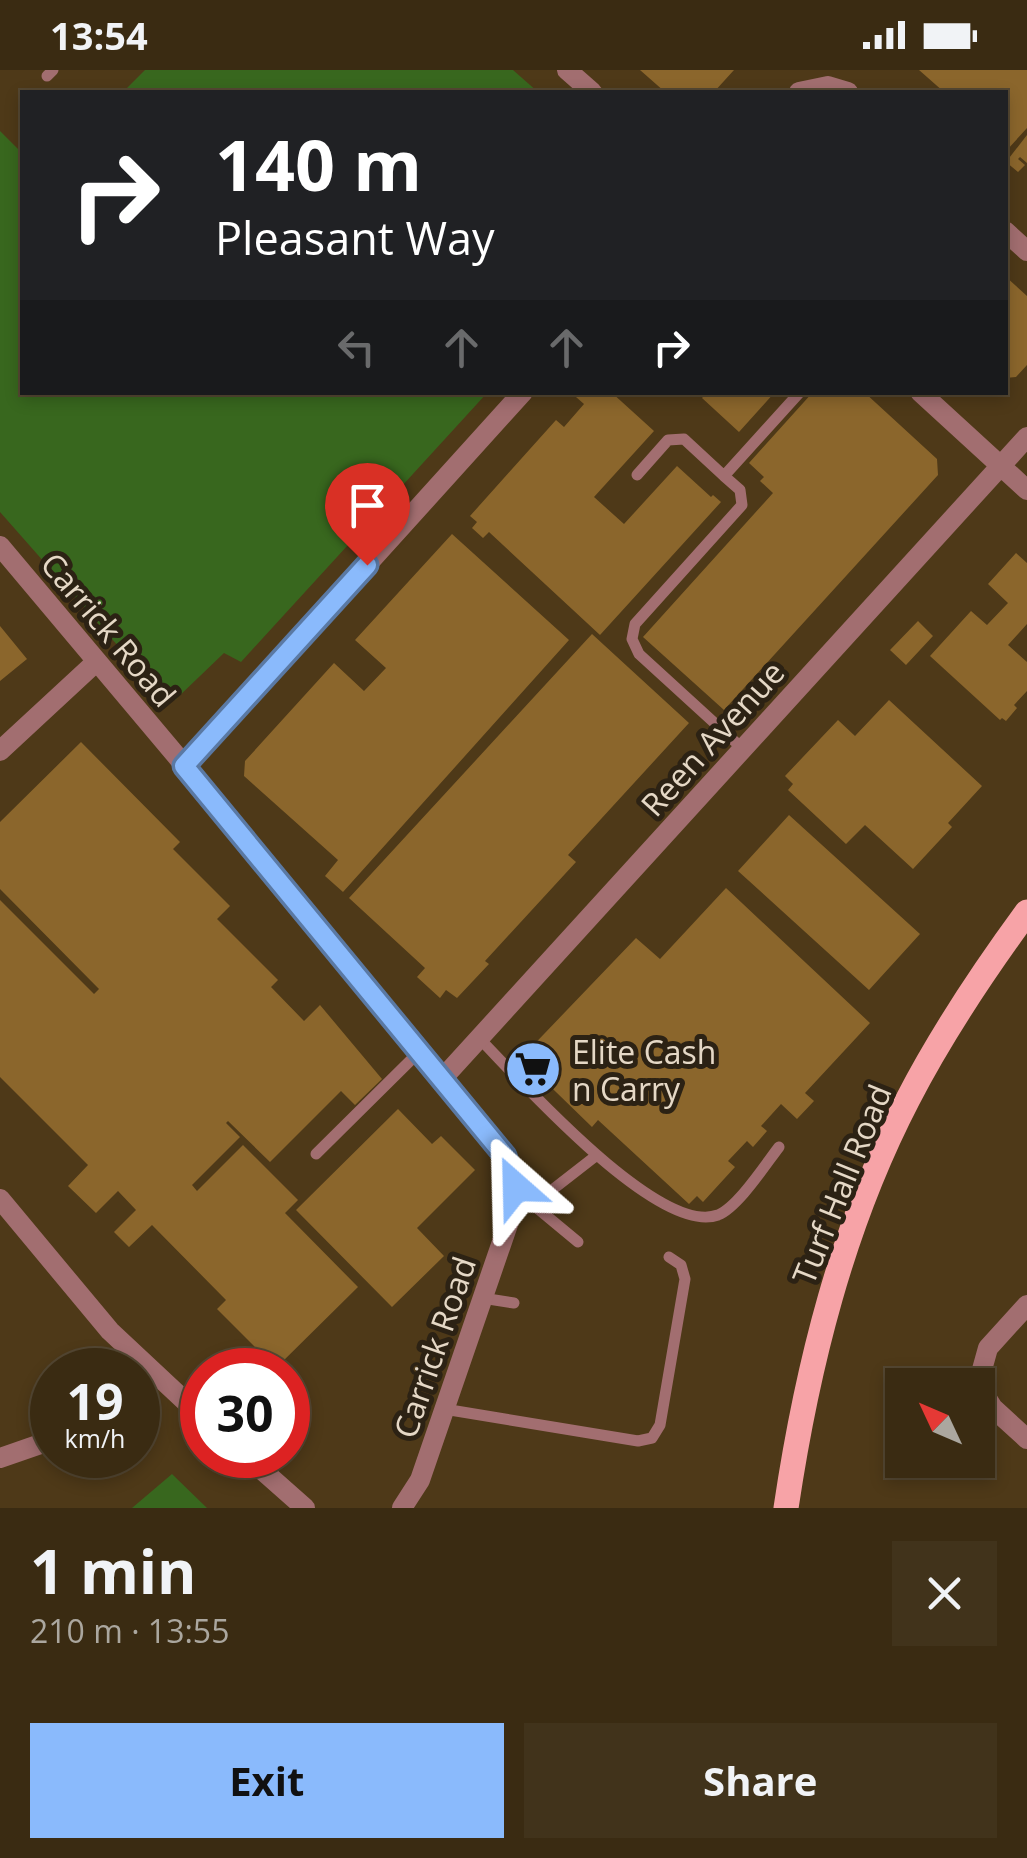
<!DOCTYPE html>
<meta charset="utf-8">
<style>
body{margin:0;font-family:"Open Sans",sans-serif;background:#41331b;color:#f1f3f6;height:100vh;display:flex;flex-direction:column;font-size:38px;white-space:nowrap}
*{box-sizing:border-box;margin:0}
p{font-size:32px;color:#aba79f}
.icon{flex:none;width:55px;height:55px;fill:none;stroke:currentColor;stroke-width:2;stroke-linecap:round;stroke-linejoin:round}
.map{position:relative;height:1438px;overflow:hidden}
.panel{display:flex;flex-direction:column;background:#3a2b12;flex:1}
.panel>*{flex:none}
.hud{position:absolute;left:20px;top:20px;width:988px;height:305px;border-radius:0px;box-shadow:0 5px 15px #0003,0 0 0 2px #544732;background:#202124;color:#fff;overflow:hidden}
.needle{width:65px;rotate:314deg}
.controls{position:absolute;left:885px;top:1298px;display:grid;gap:20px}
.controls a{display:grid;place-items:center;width:110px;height:110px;border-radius:0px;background:#3a2b12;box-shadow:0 5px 15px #0003,0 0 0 2px #544732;font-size:50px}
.speed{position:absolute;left:30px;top:1278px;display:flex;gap:20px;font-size:50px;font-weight:700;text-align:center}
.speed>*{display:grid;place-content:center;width:130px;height:130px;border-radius:50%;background:#3a2b12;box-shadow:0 5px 15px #0003,0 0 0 2px #544732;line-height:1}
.speed small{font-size:25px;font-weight:400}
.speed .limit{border:15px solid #d22;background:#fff;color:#111}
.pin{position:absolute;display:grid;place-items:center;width:85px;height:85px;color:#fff;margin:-102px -42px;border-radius:50% 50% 50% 0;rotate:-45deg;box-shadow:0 0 10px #0007}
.pin .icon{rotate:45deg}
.me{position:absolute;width:110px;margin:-55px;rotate:335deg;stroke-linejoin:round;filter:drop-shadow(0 0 8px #0008)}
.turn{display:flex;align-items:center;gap:35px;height:210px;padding:0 30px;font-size:45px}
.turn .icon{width:130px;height:130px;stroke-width:2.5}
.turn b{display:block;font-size:70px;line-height:85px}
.lanes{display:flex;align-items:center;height:95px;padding:0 30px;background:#0003;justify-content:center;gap:50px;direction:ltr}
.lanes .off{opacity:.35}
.round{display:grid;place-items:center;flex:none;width:105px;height:105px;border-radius:0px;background:#41331b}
.head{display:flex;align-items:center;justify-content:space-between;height:170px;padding:0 30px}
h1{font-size:60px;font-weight:700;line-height:75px}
.action{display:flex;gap:20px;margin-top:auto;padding:20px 30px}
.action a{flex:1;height:115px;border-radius:0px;background:#8abafc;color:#111;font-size:40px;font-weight:700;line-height:115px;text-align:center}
.action a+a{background:#41331b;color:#f1f3f6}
.status{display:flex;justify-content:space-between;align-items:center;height:70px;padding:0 50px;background:#3a2b12;direction:ltr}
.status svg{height:28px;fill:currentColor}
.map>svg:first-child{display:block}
.green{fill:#38671e}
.building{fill:#8b662c}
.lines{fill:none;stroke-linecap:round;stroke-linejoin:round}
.service{stroke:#a26e70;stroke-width:11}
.minor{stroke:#a26e70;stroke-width:20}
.tertiary{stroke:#a26e70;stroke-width:20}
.primary{stroke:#f7a3a7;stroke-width:25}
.route-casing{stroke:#5a79a4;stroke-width:25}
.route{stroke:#8abafc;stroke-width:18}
.labels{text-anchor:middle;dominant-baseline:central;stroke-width:10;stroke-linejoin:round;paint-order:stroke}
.street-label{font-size:32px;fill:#e5d8c6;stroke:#2c2214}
.poi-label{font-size:32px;fill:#e5d8c6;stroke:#2c2214;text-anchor:start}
</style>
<div class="status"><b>13:54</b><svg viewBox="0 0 49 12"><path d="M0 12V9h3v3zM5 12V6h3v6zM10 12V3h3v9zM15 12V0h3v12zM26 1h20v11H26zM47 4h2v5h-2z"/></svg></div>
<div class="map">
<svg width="1027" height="1438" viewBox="0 0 1027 1438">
<rect width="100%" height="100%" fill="#4e3918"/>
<path class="green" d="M145,0h368l25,22h-415z
M0,61l22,22v239l465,1 -246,269 -17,-9 -49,47 -11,-2 -164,-186z
M172,1404l35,34h-75z"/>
<path class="building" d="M640,0h94l-20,22h-49z
M919,0h108v58l-20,22 -2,-58h-61z
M1027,65v28l-7,-6 -2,2 7,6 -7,7 -12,-10z
M1005,206l22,20v69l-11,12 -11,1z
M580,322h31l43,39 -60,66 30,27 53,-58 34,31 2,-2 8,7 -121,133 -111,-103 -6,6 -11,-10 5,-6 -7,-6 86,-96 8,7 20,-23 -8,-7z
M707,322h68l-36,40 -37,-34z
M813,322h51l73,67 1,16 -214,235 -81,-73 130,-144 -13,-12 4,-4 -15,-14z
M452,464l117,106 -226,252 -18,-16 13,-16 -94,-84 1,-15 89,-98 30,28 22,-23 -31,-28z
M1016,483l11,10v61l-19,21 19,17v29l-13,14 3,3 -11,13 -4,-3 -2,2 -70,-64 41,-45 16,14 21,-22 -20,-19z
M918,551l15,15 -27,29 -16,-15z
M0,556l27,33 -27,22z
M592,564l97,89 -121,132 8,7 -91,99 4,3 -32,34 -11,-8 -6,8 -23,-21 8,-9 -76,-70z
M889,630l93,86 -34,37 4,4 -39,42 -48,-44 -19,19 -58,-54 5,-6 -8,-8 53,-56 17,16z
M81,672l99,100 -7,7 57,57 -13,13 61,61 -7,7 33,34 16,-16 62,74 -27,26 -14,-14 -71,71 -42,-41 -2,2 14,14 -48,48 5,6 46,-46 55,55 -13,13 73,74 -82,81 -59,-59 9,-9 -74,-75 -23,22 -15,-15 22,-22 -18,-19 -22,22 -28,-27 20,-21 -88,-88v-177l94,94 5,-5 -99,-100v-67z
M789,745l131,119 -51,56 -131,-119z
M726,818l144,135 -65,70 9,8 -17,18 -16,-15 -20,22 6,5 -14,16 -6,-6 -19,20 7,6 -32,35 -6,-6 -8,8 -91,-84 -6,7 -71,-69 115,-120 24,21z
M398,1039l34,35 9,-8 34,34 -58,58 27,28 -52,51 -96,-97z"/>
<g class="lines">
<path class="service" d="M47,6l6,-6
M637,405l31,-35 16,-1 40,37 76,-84
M724,406l16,14 2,15 -107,119 -3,15 7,15 104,95
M479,968c40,41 180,199 239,177 20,-8 47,-50 61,-68
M316,1084l103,-102
M531,1133l47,39
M534,1134l63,-49
M482,1228l32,5
M444,1339l194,32 14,-3 8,-13 25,-146 -4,-14 -12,-8"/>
<path class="minor" d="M567,0l25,22
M799,22l29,-6 20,6
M1005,161l22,20
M920,322l107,98
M0,476l185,220 326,400 5,21 -2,20 -94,273 -18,28
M0,681l96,-89
M185,696l338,-374
M442,1009l585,-642
M1027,1235l-39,43 -10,36 15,24 34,31
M138,1324l18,-19
M0,1388l52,-18"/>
<path class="tertiary" d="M0,1129l110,132 92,86
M245,1385l60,53"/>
<path class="primary" d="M786,1438c21,-141 56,-282 122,-409 34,-66 75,-127 119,-187"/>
</g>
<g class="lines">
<g class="route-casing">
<path id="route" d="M367,495l-183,201 321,390 11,31"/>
</g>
<use href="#route" class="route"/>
</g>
<defs>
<g id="supermarket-disc" transform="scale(2.875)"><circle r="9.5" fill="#8abafc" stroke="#2c2214"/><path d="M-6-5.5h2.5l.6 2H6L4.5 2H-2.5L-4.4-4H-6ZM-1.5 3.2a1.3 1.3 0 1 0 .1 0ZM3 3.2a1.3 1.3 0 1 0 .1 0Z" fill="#111"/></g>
</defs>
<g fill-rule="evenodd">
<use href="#supermarket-disc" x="533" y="999"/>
</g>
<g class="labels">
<g class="street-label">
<text transform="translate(109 559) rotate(50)">Carrick Road</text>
<text transform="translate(712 668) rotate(-48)">Reen Avenue</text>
<text transform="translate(841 1114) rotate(-68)">Turf Hall Road</text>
<text transform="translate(434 1277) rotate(-71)">Carrick Road</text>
</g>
<g class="poi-label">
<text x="572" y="981">Elite Cash<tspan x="572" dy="37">n Carry</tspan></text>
</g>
</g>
</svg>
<div class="controls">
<a><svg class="needle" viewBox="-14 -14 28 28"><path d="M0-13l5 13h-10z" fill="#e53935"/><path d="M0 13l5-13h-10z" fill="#aba79f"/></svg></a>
</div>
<div class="speed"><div>19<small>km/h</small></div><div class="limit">30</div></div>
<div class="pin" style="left:367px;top:495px;background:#d93025"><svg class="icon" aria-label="arrive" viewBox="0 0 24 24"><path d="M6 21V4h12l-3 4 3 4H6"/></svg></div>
<svg class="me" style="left:516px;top:1117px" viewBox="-20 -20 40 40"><path d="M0-17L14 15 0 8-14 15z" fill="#8abafc" stroke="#fff" stroke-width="4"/></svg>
<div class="hud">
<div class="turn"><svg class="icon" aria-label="right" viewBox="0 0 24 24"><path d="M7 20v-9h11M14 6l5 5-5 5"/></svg><div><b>140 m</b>Pleasant Way</div></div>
<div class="lanes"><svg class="icon off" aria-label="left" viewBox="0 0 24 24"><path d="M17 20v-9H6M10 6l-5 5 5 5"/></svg><svg class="icon off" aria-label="ahead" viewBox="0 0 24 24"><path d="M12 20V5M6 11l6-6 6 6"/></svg><svg class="icon off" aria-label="ahead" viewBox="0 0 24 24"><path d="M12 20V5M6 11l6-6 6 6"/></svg><svg class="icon" aria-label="right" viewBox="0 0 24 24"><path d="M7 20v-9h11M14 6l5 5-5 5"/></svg></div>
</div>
</div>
<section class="panel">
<div class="head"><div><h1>1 min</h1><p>210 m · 13:55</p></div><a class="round"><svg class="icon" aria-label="close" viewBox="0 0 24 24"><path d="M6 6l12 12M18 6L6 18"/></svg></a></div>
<div class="action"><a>Exit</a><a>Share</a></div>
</section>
